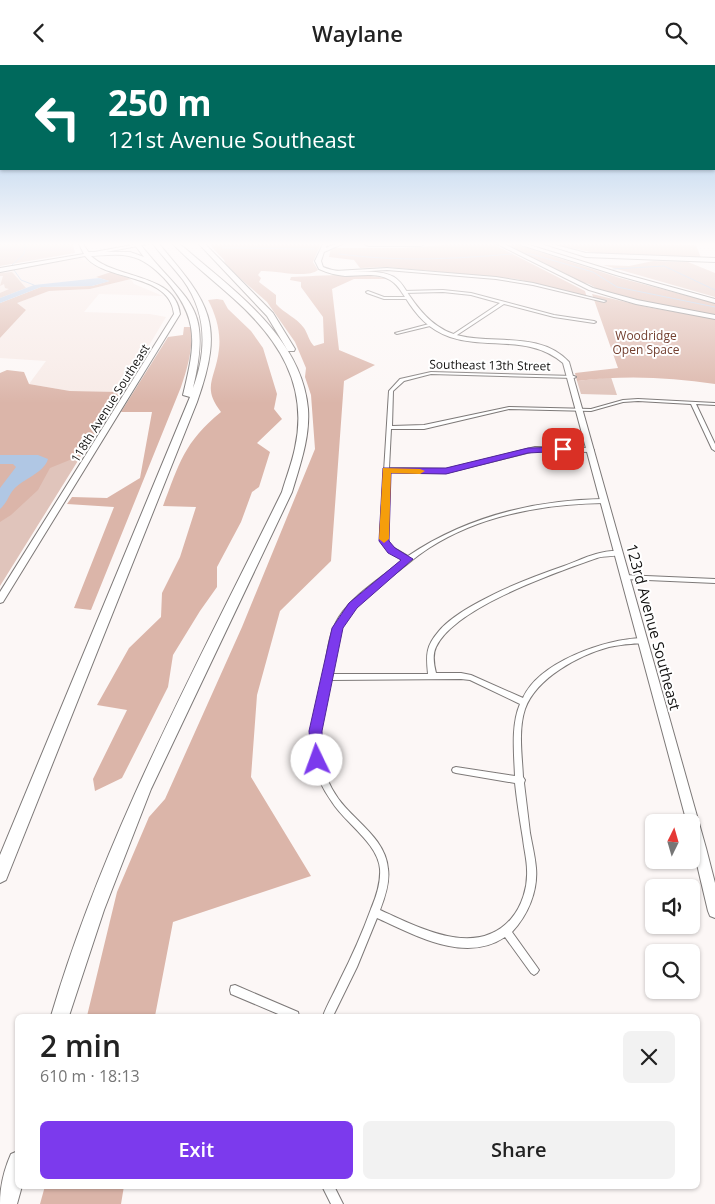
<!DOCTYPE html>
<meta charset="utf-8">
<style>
body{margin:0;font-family:"Open Sans",sans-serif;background:#f2f2f2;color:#222;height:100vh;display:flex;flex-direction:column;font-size:19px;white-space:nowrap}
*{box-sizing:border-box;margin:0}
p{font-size:16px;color:#767676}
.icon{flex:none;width:28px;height:28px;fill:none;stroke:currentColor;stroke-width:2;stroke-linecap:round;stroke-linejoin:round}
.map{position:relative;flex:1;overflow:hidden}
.details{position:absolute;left:15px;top:949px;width:685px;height:175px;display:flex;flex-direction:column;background:#fff;border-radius:8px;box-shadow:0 1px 4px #0004}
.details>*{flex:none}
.hud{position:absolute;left:0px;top:0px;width:715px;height:105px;box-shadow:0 1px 4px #0004;background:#00695c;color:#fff;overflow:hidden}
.needle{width:32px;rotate:5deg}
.tools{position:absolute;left:645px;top:749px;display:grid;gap:10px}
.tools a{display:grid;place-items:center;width:55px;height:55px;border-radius:8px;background:#fff;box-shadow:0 1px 4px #0004;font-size:25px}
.pin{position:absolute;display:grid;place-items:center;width:42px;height:42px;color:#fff;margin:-21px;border-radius:10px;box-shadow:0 2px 8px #0006}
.me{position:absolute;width:55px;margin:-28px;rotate:357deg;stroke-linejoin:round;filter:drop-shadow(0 0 4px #0008)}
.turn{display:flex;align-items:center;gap:18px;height:105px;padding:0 25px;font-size:22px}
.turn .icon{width:65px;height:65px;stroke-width:2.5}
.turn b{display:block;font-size:35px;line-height:42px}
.round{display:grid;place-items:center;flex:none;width:52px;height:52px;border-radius:8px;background:#f2f2f2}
.head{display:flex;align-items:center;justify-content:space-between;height:85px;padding:0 25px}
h1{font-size:30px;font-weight:600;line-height:38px}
.action{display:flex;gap:10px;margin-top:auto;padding:10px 25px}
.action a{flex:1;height:58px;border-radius:8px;background:#7c3aed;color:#fff;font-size:20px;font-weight:600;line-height:58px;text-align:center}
.action a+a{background:#f2f2f2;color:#222}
header{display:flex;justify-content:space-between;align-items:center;height:65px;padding:0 25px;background:#fff;font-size:22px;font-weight:600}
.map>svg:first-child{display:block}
.built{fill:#f7eae6}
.green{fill:#e0c4bb}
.forest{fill:#dbb5a9}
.water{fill:#b0c7e4}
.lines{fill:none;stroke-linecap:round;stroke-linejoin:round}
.stream{stroke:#b0c7e4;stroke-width:1}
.street-casing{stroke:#7d7978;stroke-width:2}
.secondary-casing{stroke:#7d7978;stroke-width:2}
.highway-casing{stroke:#7d7978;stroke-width:2}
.street{fill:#fff;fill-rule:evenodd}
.secondary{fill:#fff;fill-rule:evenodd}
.highway{fill:#fff;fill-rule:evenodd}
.route{fill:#7c3aed;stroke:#51269a}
.slow{fill:#f59e0b}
.labels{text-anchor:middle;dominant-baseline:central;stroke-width:4;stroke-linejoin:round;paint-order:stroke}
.far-park-label{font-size:12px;fill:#744030;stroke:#fff}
.far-street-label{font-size:12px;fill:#131211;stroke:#fff}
.street-label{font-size:15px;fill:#131211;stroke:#fff}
</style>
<header><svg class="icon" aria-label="back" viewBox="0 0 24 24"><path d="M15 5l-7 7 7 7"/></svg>Waylane<svg class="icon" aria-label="search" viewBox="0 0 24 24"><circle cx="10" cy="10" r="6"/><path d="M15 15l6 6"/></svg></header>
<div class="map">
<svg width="715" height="1139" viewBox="0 0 715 1139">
<rect width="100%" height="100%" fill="#fcf7f6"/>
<path class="built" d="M80,193l31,14 -14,5 2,1 -19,4h-21l-59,18v-28z
M131,214l3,5 29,12 -64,-2 -15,18 66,2 16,3 -45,75 -51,-1 -41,-7 17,-23 -46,-3v-20l26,-28 -10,-7 33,-12 41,-2z"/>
<path class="green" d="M0,179h73l2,9 -75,13z
M653,196l35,1 27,11v24l-112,-32 26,1z
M12,207l14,16 -26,10v-5l9,-4 -4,-1 -1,-4 -4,2 3,-10h-3v-3z
M611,312l6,18 -36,-1 -4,-13z
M0,373l89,5 -89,143z"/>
<path class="forest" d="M209,179h110l1,2 -7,16 5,8c-11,9 -43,0 -57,1l-3,4 3,3 -2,4 17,13v9c9,10 20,13 28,24 4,6 5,13 10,18l10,-3 -1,-26 -22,-30v-5l-11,-2 1,-3c24,-1 74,-5 96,2h-33l-22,10 7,61 36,15 -31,16 -13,180 -51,50 -23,84 -6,82 60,99 -138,46 -18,94h-68l30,-124 32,-75 16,-18 77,-172 73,-178 -4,-54 -6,-18 1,-9 -11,-26 -28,-40 -41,-36 -2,-6z
M455,179h38l92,47 2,7 -70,-19 -130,-12 -27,1 -6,-8 -25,-3 2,-9h71z
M504,179h11l105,34 95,25v12l-86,-16 -30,-9 -10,-6 -14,-3z
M553,179l143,1 5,13 -96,-3z
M111,207l20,7 -41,10 -41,2 -32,12 9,7 -26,28v-35l41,-16 51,-1 17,-5 -13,-4z
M592,229l55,13 68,12v65c-47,-7 -91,-9 -138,-3l-2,-8 43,-5z
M217,234l6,1 5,9 23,22 12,17 14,46 -3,15 8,10 -25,24 13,9 -11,35 -7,5 -11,30 -24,45v20l-17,24 -27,44 -5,32 -46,91 -27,13 -2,-12 34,-69 -30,-5 32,-57 32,-31 1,-24 18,-36 16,-50 -33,-1c16,-42 21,-64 58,-94 -20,-26 -5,-33 -2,-63 2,-17 -3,-34 -11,-49z
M184,262h7c2,22 -3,39 -10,60l-90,223 -17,-2 40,-101 -47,-3 5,-7 35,1 33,-20 12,-66h-31l47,-75 15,-2z
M7,305l17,2 5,12 41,7 51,1 -39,63 -32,13 -12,22 -27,25 -11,7v-149z
M45,1121h79l-3,18h-81z"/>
<path class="water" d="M99,213l11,3 -18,5 -51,1 -41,16v-5l34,-13z
M0,390h38l10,4c-4,14 -25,20 -34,30 -6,7 -7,14 -14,20v-21l16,-21 -3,-3h-13z"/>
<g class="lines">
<path class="stream" d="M223,183l91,1
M339,189c62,8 111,5 173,0
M523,189h8l62,18 24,15 98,20
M12,200l12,-11 2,-10
M613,204l51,-3 51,24
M14,205l7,10 13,5"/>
<g class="street-casing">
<path id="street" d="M387,203l109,9 37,6 73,18 -2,1 -71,-17 -37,-6 -109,-9 -52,3 -2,-1 2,-1z
M443,225l28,3 83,22 40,6 2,1 -2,1 -40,-6 -50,-13 -50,33h-2v-2l48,-32 -29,-8 -28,-3 -39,1 -2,-1 2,-1z
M368,226l16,6h24l2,1 -2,1h-24l-17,-6 -1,-1z
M429,259h1v2l-33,8 -2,-1z
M431,307l143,4 2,1 -2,1 -143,-4 -27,7 -11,10 -1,35 32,-1 85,-18 82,2 32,-9 15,-1 77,4v2l-19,-1 19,40v7l-3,-2 -21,-45 -53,-3 -15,1 -32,9 -82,-2 -85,20h-33l-2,39 57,1 89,-22 56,1 3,2 -3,2 -56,-1 -89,22 -57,-1 -3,64 5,10 17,10c58,-39 126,-56 196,-57l3,2 -3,2c-60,1 -124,12 -175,45 -14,9 -26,20 -40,30 -16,12 -36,26 -46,44 -8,16 -9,35 -12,52h97c-2,-20 -2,-28 11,-43 10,-12 27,-22 40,-29 27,-15 56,-26 85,-36 11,-4 21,-9 32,-12 7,-2 21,-5 26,-1 -7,5 -17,2 -25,5 -42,15 -142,49 -161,89 -4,8 -2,18 0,26h25l10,2 52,23c16,-36 82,-59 119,-60l3,3c0,1 -1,2 -2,2 -3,1 -8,0 -12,1 -7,0 -15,2 -22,3 -30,8 -73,31 -84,62 -7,21 -3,46 -2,68l2,3 -1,3c2,16 4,33 6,50 2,11 5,23 6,35 2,23 -8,47 -24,64l25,35 2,3 -2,3 -3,2 -3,-2 -26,-36c-40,27 -90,-2 -128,-19l-20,49 -24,49h-10c4,-11 11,-23 16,-34 12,-24 23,-48 32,-73 5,-12 10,-26 9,-40 -2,-26 -35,-46 -48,-67 -10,-14 -18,-31 -20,-48 -2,-26 7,-51 11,-75 4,-20 4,-43 16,-62 16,-24 43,-39 65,-58 -12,-5 -20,-10 -24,-23l9,-145 11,-12zM461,614l9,1 50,24c-9,21 -6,48 -5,72l-59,-9 -3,1 -1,2 1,2 3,1 59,10c2,19 5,38 8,56 1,10 4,21 4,31 1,17 -5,36 -16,49 -35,40 -93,8 -131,-9 5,-13 10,-28 8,-41 -2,-27 -27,-44 -43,-62 -10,-11 -18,-26 -22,-40 -8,-29 2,-59 7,-87z
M623,510l92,4v4l-90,-4h-2l-1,-2z
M235,920l63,27 1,4h-16l-52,-22 -1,-4 1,-4z
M322,1121h12l9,18h-12z"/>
</g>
<g class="secondary-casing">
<path id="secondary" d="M79,179h4l6,9 49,-9h10l-58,11c24,25 85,17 90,59l-177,288 -3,1v-11l174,-278c-4,-42 -70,-32 -89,-58l-85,16v-4l84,-14z
M323,179h4l-1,4 9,-4h7l-18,8 -3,9 2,6c23,10 50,-1 71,10 7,4 11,12 15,18 13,19 28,36 52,41 36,8 80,-4 108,26l137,486 9,35v35l-5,-2 -2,-5 -17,-72v-16h-4l-124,-460c-34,-29 -74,-13 -113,-26 -21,-7 -34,-22 -45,-40 -4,-6 -8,-13 -15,-17 -13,-8 -31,-4 -45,-4 -9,-1 -17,-3 -26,-7l-4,-8z
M365,179h59l-3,2h-53z
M497,179h7l89,44 44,12 78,15v4l-79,-15 -47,-14z
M518,179h8l94,29 95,26v4l-99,-28z
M544,179h8l34,9 129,5v4l-129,-5z"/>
</g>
<g class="highway-casing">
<path id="highway" d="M134,179h6c47,60 73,58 53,144 14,-37 14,-75 -10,-108 -9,-12 -21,-24 -30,-36h6c51,60 66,79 38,158l-189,473 -2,5 -6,3v-28l190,-458 -7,-2c12,-50 18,-76 -19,-117 -10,-10 -20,-19 -35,-22 -13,-3 -29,0 -42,0l-3,-2 3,-2h43l14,5z
M173,179h7c50,44 122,92 128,165 2,29 -8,56 -16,83l-141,297 -47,121 -35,106h-18c54,-183 147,-353 231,-524 4,-14 10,-29 13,-44 14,-63 -17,-110 -62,-150 -20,-18 -42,-35 -60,-54z
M199,179h6l68,69 22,36 -1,2h-6l-21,-35z
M18,1086v35h4l-5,18h-17c0,-18 4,-34 11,-50z"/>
</g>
<use href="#street" class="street"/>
<use href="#secondary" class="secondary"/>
<use href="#highway" class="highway"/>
</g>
<linearGradient id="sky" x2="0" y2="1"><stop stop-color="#91bce6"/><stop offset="0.53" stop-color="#fefbfb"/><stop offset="1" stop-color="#fefbfb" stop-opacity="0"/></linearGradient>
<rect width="715" height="338" fill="url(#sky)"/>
<path class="route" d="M563,382l4,2 -1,2 -38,2 -82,21 -55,-1 -2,68 6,7 18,11 -56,49 -14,20 -21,103 1,29 -6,5 -5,-1 -3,-33 23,-103 17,-25 52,-43 -13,-7 -9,-12 4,-73h63l82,-20z"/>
<path class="slow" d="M383,403l37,1 5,2 -5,3 -29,-1 -2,66 -5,4 -5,-4z"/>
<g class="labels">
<g class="far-park-label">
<text x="646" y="270">Woodridge<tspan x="646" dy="14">Open Space</tspan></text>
</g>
<g class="far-street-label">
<text transform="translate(490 300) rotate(1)">Southeast 13th Street</text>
<text transform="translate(110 338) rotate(-58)">118th Avenue Southeast</text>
</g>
<g class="street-label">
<text transform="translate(654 562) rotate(75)">123rd Avenue Southeast</text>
</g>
</g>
</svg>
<div class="tools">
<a><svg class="needle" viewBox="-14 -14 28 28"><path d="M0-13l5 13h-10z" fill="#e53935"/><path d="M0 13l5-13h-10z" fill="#767676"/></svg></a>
<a><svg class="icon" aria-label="sound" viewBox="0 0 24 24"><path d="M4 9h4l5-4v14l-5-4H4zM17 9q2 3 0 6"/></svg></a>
<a><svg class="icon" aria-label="search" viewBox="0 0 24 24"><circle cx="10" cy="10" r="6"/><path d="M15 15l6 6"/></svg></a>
</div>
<div class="pin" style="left:563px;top:384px;background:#d93025"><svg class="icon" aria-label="arrive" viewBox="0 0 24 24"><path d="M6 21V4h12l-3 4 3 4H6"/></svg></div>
<svg class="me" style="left:317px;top:695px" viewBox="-20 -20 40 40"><circle r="19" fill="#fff"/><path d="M0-13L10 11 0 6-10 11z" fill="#7c3aed"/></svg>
<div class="hud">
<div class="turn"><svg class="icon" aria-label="left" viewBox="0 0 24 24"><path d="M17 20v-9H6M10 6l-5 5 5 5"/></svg><div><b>250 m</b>121st Avenue Southeast</div></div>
</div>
<section class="details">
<div class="head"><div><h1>2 min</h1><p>610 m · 18:13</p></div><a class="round"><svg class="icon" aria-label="close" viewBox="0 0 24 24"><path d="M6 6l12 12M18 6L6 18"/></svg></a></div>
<div class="action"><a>Exit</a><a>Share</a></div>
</section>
</div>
